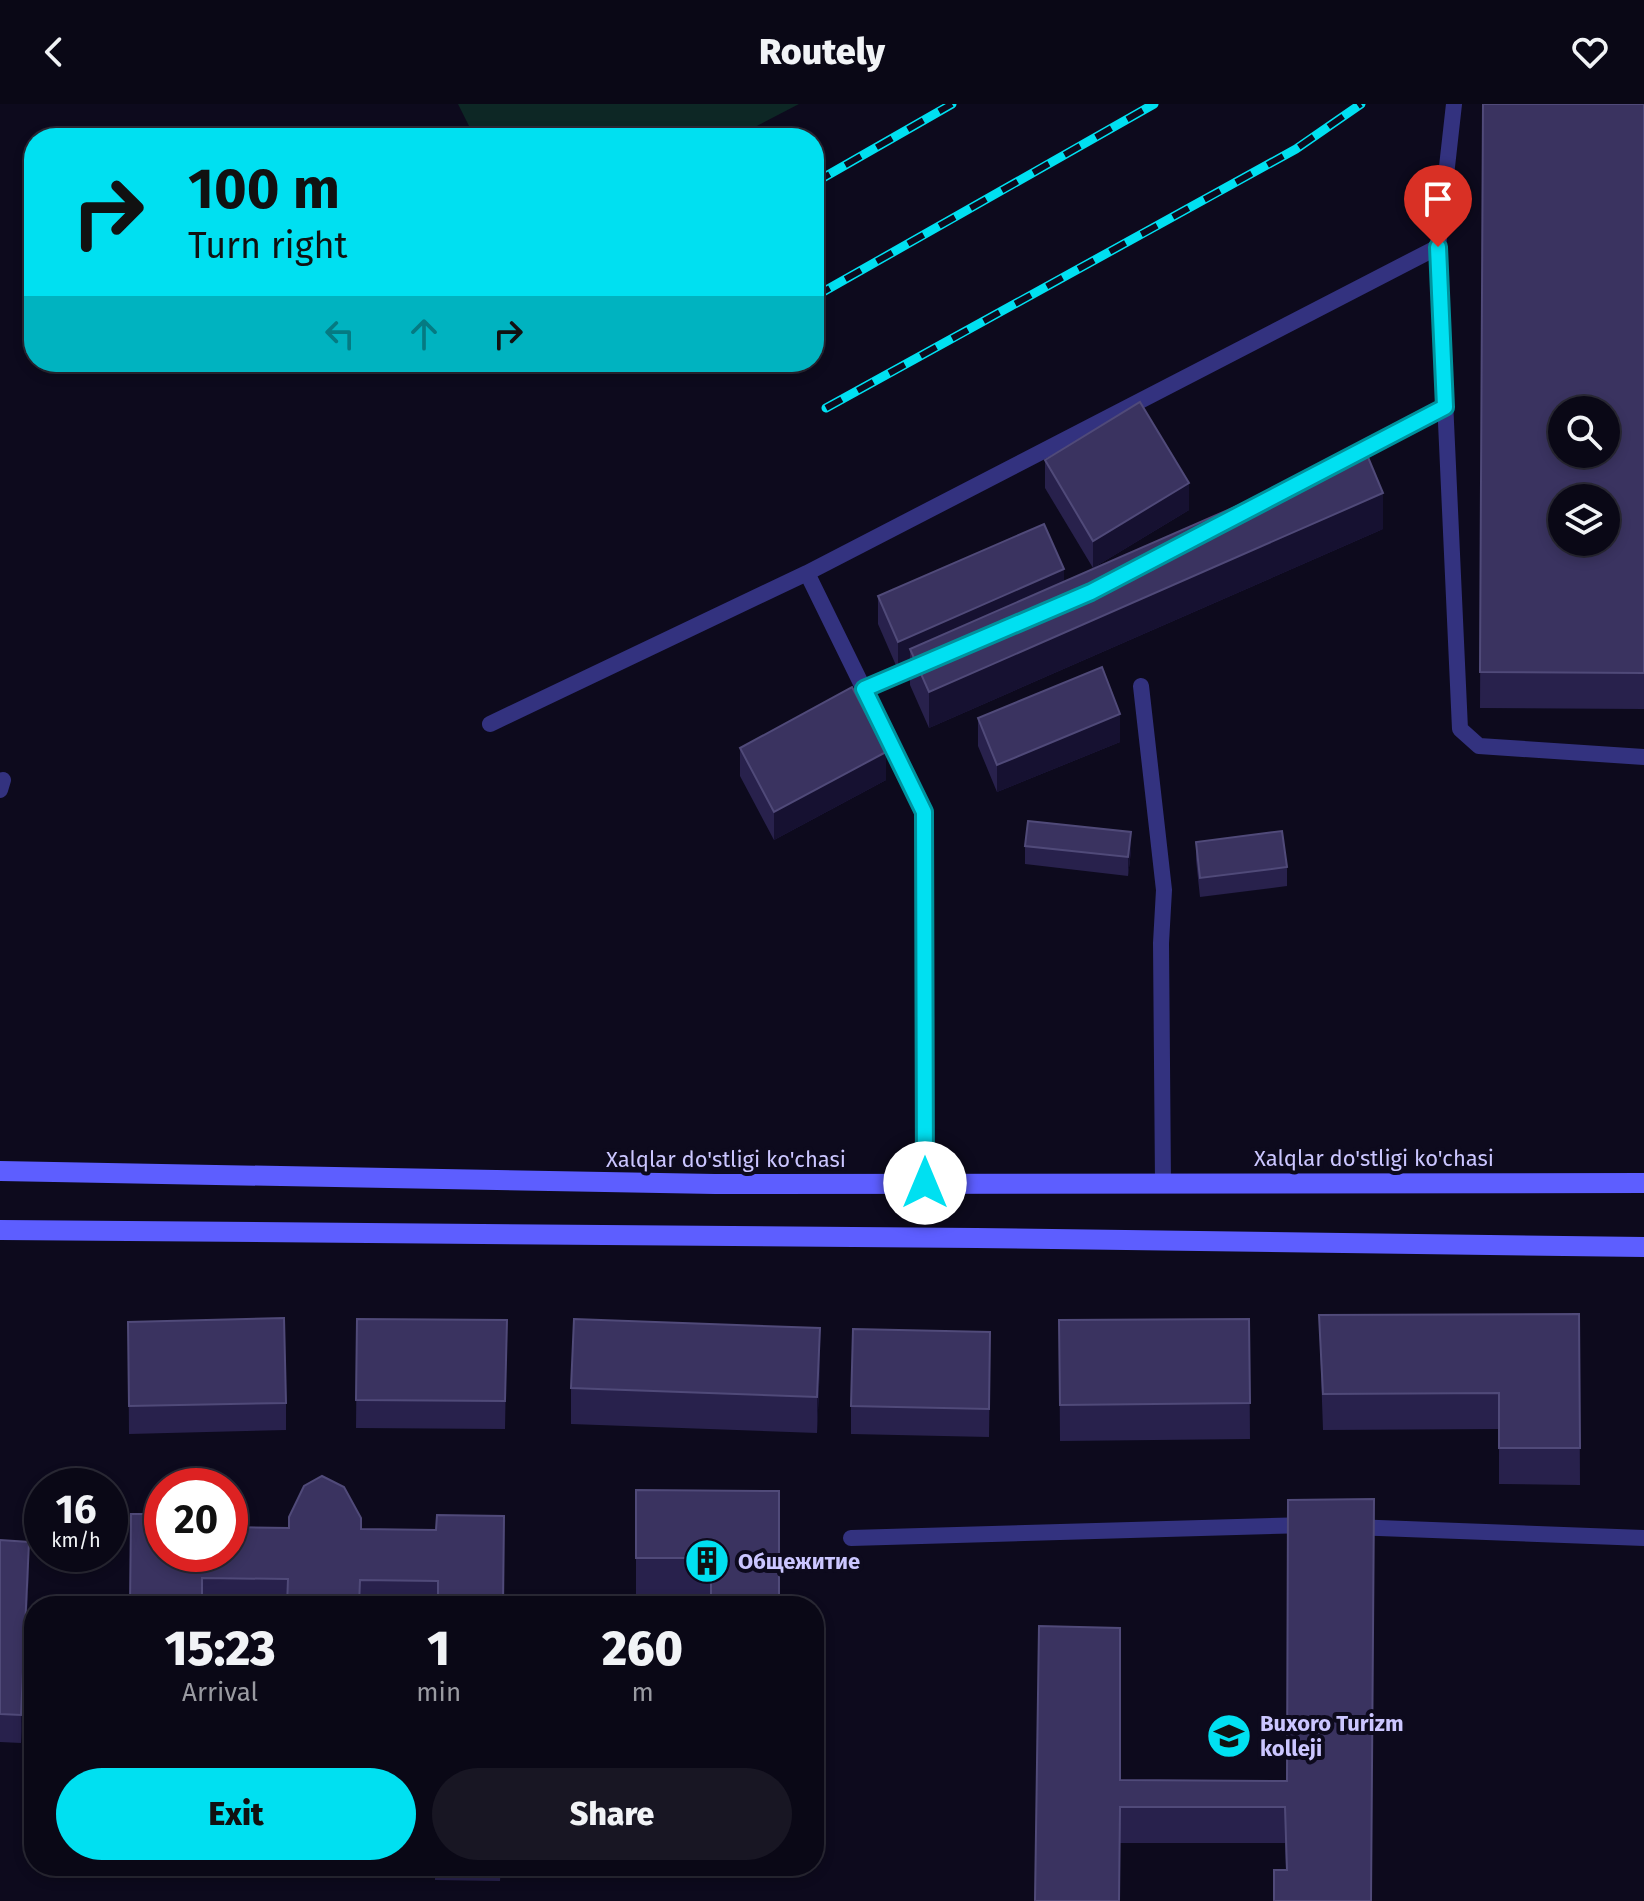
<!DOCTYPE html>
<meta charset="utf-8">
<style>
body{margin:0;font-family:"Fira Sans",sans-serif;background:#181623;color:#f1f3f6;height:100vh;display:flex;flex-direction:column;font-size:30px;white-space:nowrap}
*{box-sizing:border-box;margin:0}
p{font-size:26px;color:#999aa1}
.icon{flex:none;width:44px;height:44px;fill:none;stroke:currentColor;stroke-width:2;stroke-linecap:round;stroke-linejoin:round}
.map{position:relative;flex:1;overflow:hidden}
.drawer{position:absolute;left:24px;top:1492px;width:800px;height:280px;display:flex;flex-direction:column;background:#0a0816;border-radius:32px;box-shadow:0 4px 12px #0003,0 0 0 2px #2a2935}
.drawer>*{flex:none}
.hud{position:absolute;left:24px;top:24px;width:800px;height:244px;border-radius:32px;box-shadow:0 4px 12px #0003,0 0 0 2px #2a2935;background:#00e0f1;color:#111;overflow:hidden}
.buttons{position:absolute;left:1548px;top:292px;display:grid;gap:16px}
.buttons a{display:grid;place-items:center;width:72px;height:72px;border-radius:50%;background:#0a0816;box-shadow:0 4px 12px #0003,0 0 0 2px #2a2935;font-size:40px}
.speed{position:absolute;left:24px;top:1364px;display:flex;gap:16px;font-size:40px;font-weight:700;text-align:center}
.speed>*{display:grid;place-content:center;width:104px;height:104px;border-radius:50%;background:#0a0816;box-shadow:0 4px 12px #0003,0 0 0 2px #2a2935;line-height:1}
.speed small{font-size:20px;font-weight:400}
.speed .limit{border:12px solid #d22;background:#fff;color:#111}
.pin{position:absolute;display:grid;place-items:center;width:68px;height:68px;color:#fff;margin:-82px -34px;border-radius:50% 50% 50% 0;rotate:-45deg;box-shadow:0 0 8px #0007}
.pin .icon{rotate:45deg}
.me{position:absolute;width:88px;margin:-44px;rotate:0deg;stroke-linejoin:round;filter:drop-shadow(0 0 6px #0008)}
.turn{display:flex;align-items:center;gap:28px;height:168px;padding:0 32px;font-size:36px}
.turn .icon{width:104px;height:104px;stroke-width:2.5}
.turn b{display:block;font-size:56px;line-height:68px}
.lanes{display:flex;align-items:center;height:76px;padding:0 32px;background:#0003;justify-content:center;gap:40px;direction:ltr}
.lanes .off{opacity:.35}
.eta{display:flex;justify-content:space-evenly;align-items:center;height:136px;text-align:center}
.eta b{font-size:48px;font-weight:800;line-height:56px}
.primary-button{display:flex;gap:16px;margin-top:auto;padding:16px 32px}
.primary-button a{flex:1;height:92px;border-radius:48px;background:#00e0f1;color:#111;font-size:32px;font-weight:800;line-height:92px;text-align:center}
.primary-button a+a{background:#181623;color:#f1f3f6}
header{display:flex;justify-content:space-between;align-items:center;height:104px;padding:0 32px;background:#0a0816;font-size:36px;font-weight:800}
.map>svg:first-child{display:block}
.green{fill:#0d2725}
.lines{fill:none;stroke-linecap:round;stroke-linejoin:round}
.lane{stroke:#33327f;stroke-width:16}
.secondary{stroke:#5d5eff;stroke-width:20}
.rail-casing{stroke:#00e0f1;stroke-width:9}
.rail{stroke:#0d0a1d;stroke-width:6;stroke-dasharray:18;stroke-linecap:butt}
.wall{fill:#28214c}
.shaded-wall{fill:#161131}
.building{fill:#3a3360;stroke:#504a79;stroke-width:2;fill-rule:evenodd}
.route-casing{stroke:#00929d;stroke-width:20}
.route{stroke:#00e0f1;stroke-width:14}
.labels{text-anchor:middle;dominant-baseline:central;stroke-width:8;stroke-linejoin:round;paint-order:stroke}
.street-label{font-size:22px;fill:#cbc6ff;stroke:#0d0a1d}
.poi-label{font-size:22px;font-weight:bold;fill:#cbc6ff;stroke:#0d0a1d;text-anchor:start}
</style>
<header><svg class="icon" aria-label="back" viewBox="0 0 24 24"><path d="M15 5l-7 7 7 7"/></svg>Routely<svg class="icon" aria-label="heart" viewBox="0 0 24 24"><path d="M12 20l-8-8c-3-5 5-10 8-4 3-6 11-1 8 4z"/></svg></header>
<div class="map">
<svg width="1644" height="1797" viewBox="0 0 1644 1797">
<rect width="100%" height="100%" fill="#0d0a1d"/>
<path class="green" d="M458,0h341l-65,34h-259z"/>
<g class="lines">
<path class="lane" d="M1438,143l22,482 19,17 165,11
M1331,362l114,-59
M1141,582l23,204 -3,53 2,240
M864,585l65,-27
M490,620l317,-151
M0,686l3,-10
M925,1079l-1,-371 -117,-239 631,-326 16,-143
M1352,1423l292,11
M851,1434l458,-13"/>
<path class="secondary" d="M0,1067l715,13 929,-1
M0,1126l976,8 668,9"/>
<g class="rail-casing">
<path id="rail" d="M814,79l138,-79
M814,193l340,-193
M826,304l470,-259 65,-45"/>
</g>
<use href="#rail" class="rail"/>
</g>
<path class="wall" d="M1483,0h161v605l-164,-1z
M1045,356l144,50 -96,58 -48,-80z
M1383,425l-454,199 -19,-43v-21l-12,6 -20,-46v-28l186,-14z
M978,614l142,24 -123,50 -19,-46z
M740,644l146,32 -112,60 -34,-64z
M1196,738l91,25v19l-87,11 -4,-37z
M1025,742l106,5 -3,25 -103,-12z
M1579,1210l1,171 -81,-1v-55l-176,1 -4,-115z
M357,1215l150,1 -2,109 -149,-1z
M1249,1215l1,120 -190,2 -1,-121z
M128,1218l158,81v27l-157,4z
M990,1256l-1,77 -138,-3v-28z
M820,1260l-3,69 -246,-9v-36z
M636,1386l143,1 -68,103h-75z
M361,1425l143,77h-374l32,-52z
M0,1436l29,29 -8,174 -21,-1z
M1120,1676l167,1 85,120 -86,-31 -1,-27h-165z
M285,1762h72v10l-72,-1z
M435,1762h66l-1,15 -65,-1z"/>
<path class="shaded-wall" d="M1189,379v27l-96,58v-27z
M1383,389v36l-454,199v-36z
M1064,465v28l-154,52v15l-12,6v-28z
M1120,610v28l-123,50v-27z
M886,648v28l-112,60v-28z
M1131,728v19l-3,25v-19z
M820,1224v36l-3,69v-36z
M29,1438v27l-8,174v-28z"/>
<path class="building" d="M1483,0h161v569l-164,-1zM1562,306h44v44h-44zM1562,394h44v44h-44z
M1140,298l49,81 -96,58 -48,-81z
M1365,346l18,43 -454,199 -19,-43z
M1044,420l20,45 -166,73 -20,-46z
M1102,563l18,47 -123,51 -19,-47z
M852,583l34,65 -112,60 -34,-64z
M1028,717l103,11 -3,25 -103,-11z
M1282,727l5,36 -87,11 -4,-36z
M1579,1210l1,134h-81v-55l-176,1 -4,-79z
M284,1214l2,85 -157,3 -1,-84z
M357,1215l150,1 -2,81 -149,-1z
M574,1215l246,9 -3,69 -246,-9z
M1249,1215l1,84 -190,2 -1,-85z
M853,1225l137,3 -1,77 -138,-3z
M322,1372l22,11 17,31v11l75,1 1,-15 67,1 -1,90h-65v-25l-78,-1 -1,26h-72l1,-27 -86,-1v28h-72l1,-92h31v40h68v-27l59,1v-11l15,-31z
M636,1386l143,1v115h-68v-48h-75z
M1374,1395l-3,402h-97v-31h13l-2,-63h-165l-1,94h-84l4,-275 81,2v152l167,1 1,-281z
M0,1436l29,2 -8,173 -21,-1z"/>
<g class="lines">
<g class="route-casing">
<path id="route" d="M925,1079l-1,-371 -60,-123 227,-97 354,-185 -7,-160"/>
</g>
<use href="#route" class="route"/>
</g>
<defs>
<g id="building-disc" transform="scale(2.3)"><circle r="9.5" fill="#00e0f1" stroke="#0d0a1d"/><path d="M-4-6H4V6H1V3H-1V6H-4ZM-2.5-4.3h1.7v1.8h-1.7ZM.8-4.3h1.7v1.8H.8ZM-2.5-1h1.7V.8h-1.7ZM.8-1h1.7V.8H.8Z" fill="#111"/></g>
<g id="university-disc" transform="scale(2.3)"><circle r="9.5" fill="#00e0f1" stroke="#0d0a1d"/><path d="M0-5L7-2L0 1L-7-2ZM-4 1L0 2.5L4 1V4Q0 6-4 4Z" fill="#111"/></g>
</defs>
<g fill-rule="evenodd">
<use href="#building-disc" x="707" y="1457"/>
<use href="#university-disc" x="1229" y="1632"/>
</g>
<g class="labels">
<g class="street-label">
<text x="1374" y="1054">Xalqlar do'stligi ko'chasi</text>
<text x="726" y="1055">Xalqlar do'stligi ko'chasi</text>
</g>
<g class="poi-label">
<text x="738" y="1457">Общежитие</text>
<text x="1260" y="1619">Buxoro Turizm<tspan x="1260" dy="25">kolleji</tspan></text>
</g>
</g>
</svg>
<div class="buttons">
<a><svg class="icon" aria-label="search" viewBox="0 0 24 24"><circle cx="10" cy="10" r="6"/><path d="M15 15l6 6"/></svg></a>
<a><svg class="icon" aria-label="layers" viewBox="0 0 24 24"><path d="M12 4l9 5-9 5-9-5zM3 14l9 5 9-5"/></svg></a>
</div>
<div class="speed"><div>16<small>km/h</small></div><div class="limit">20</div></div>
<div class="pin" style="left:1438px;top:143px;background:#d93025"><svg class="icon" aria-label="arrive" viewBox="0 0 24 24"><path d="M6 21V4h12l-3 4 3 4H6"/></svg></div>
<svg class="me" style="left:925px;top:1079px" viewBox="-20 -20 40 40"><circle r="19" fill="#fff"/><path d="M0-13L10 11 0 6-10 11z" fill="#00e0f1"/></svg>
<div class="hud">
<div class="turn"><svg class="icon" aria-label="right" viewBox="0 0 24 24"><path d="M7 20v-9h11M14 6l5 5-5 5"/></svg><div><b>100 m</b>Turn right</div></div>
<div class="lanes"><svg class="icon off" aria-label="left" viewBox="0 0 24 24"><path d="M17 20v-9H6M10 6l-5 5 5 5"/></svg><svg class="icon off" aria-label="ahead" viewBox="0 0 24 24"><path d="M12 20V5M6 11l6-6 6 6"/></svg><svg class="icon" aria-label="right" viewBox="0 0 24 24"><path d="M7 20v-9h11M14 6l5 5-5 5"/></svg></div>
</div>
<section class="drawer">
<div class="eta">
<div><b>15:23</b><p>Arrival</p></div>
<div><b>1</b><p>min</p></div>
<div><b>260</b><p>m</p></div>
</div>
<div class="primary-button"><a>Exit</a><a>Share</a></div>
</section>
</div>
